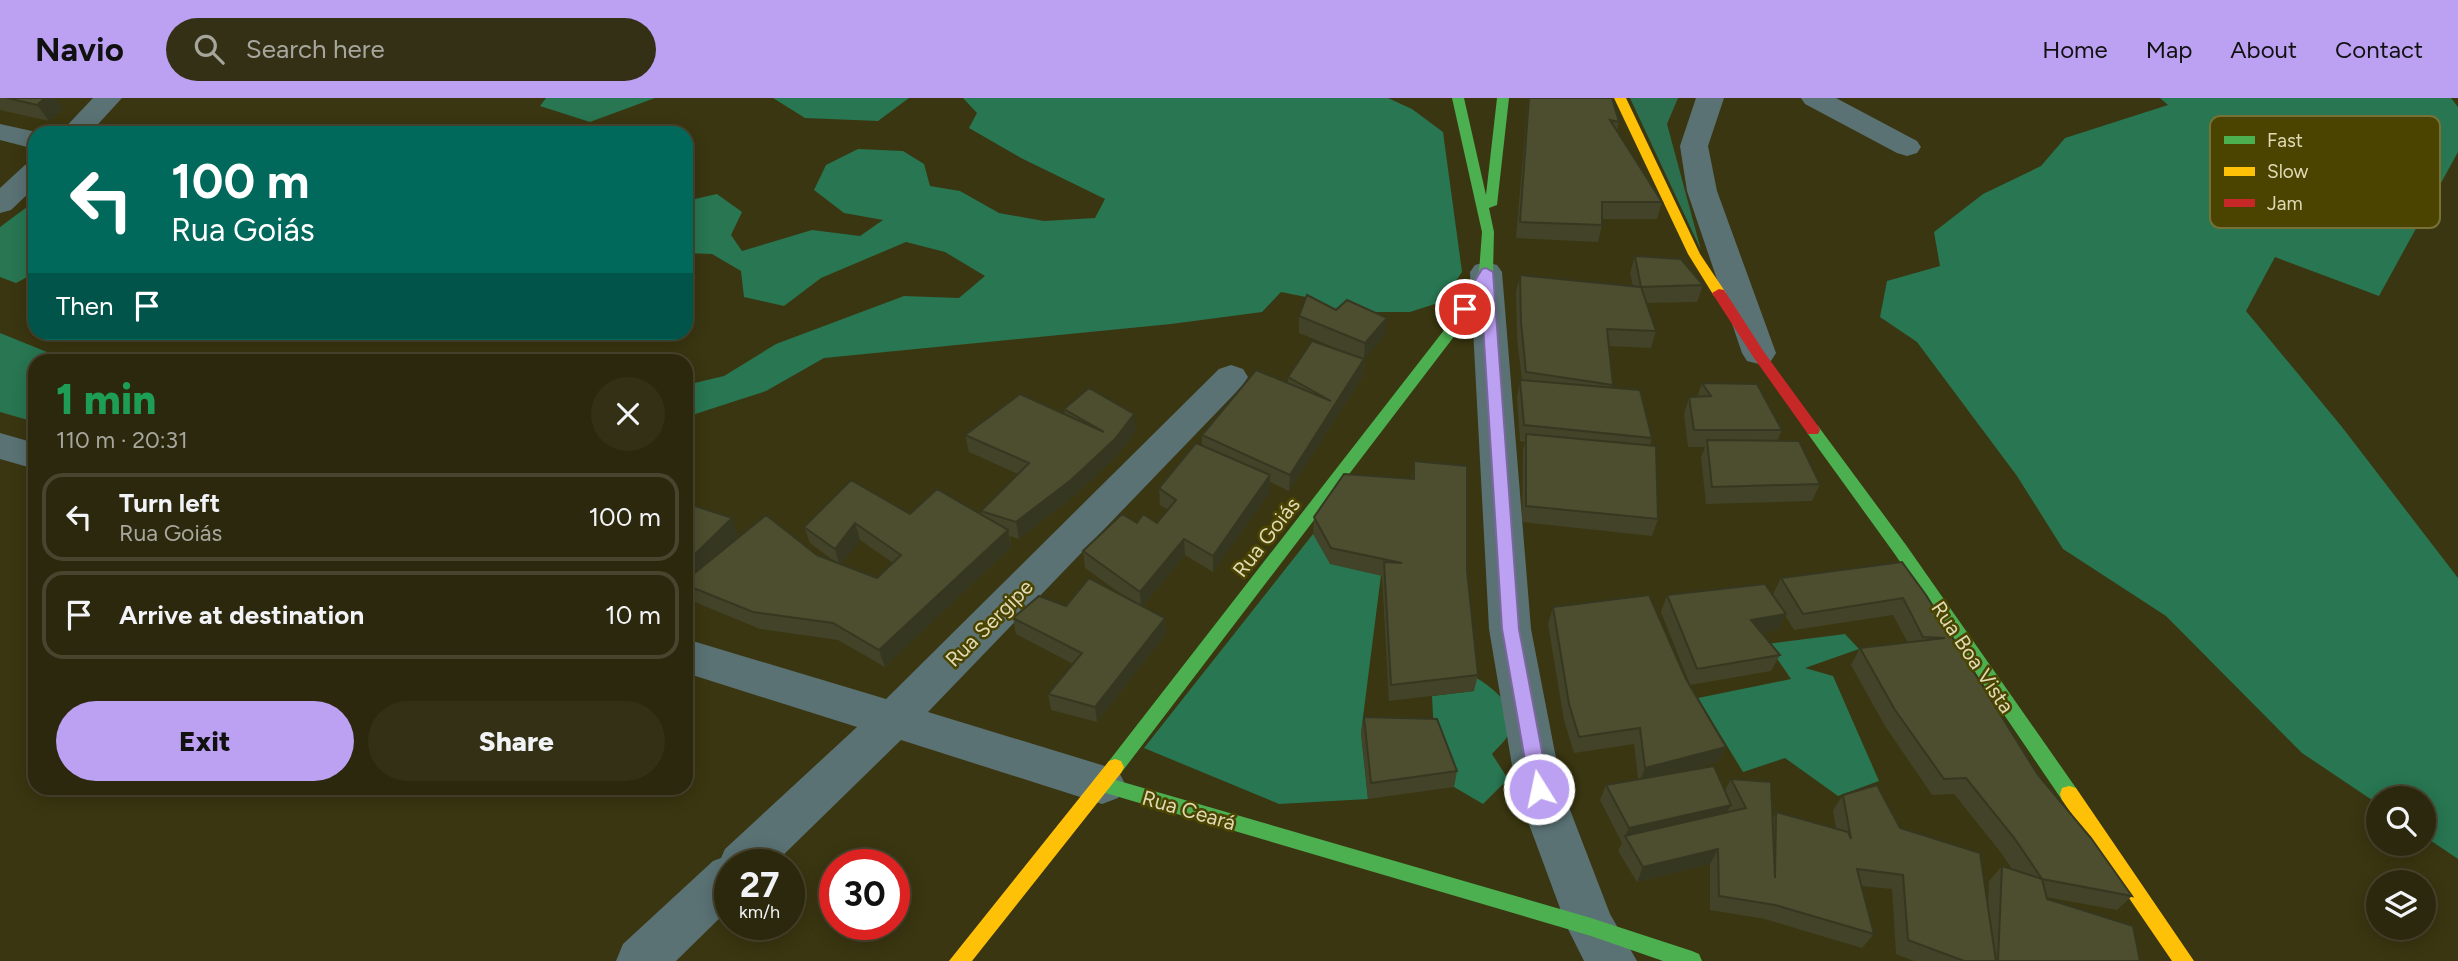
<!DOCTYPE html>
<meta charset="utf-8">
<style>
body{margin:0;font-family:Figtree,sans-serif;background:#343016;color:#f1f3f6;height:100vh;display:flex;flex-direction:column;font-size:26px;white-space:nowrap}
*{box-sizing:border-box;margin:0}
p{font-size:23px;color:#a6a69d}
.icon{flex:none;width:38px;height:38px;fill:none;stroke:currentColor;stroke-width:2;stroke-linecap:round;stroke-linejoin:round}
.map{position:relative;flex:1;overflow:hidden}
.panel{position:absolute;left:28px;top:256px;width:665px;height:441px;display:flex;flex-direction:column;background:#2c280d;border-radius:21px;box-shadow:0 4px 18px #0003,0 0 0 2px #48442e}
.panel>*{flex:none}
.top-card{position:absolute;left:28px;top:28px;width:665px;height:214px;border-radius:21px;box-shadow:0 4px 18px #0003,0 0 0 2px #48442e;background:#00695c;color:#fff;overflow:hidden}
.tools{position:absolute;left:2366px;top:688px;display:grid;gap:14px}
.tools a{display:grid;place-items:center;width:70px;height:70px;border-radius:50%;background:#2c280d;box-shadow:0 4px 18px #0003,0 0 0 2px #48442e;font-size:35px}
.speed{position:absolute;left:714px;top:751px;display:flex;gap:14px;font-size:35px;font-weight:700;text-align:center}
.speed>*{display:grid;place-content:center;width:91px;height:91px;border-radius:50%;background:#2c280d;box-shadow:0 4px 18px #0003,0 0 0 2px #48442e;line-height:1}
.speed small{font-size:18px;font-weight:400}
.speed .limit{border:10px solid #d22;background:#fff;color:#111}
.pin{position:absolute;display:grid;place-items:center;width:60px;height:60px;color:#fff;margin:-30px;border:4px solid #fff;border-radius:50%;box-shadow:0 2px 7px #0007}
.me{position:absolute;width:77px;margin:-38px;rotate:350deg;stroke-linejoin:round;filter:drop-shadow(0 0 5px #0008)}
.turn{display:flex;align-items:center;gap:24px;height:147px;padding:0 28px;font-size:32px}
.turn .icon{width:91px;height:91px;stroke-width:2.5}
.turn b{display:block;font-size:49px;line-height:60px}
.then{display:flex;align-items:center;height:66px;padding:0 28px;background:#0003;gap:14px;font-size:26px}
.round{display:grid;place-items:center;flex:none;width:74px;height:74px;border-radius:37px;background:#343016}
.overview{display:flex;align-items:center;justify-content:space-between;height:119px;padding:0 28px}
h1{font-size:42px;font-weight:800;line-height:52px;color:#1e9e55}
.primary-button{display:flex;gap:14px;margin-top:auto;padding:14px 28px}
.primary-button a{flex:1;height:80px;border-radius:42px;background:#bca0f2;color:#111;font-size:28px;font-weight:800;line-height:80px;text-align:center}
.primary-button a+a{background:#343016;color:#f1f3f6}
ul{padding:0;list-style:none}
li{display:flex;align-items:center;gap:21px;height:88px;margin:0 14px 10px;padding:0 14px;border:4px solid #48442e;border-radius:21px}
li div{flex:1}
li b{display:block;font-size:26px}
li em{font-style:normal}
header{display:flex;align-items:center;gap:42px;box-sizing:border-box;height:98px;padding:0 35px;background:#bca0f2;color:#111}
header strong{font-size:33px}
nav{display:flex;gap:38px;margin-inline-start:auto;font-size:24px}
.search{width:490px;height:63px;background:#343016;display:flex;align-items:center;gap:18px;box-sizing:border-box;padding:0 24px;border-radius:38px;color:#a6a69d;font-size:26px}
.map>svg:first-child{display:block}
.green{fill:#2c6f4e}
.forest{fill:#287652}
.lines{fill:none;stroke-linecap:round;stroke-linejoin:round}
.street{fill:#5a7274;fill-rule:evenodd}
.fast{fill:#4caf50;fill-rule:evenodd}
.slow{fill:#ffc107;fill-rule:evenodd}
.jam{fill:#c62828;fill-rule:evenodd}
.wall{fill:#424328;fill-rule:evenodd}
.shaded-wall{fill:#363721}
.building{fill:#4d4e2f;stroke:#363721;stroke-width:2}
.route{fill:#bca0f2;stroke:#7a689d;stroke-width:2}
.labels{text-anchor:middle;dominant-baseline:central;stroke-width:5;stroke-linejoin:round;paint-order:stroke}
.street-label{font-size:21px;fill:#dfdab5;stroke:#4b4400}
.key{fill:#4b4400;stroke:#777136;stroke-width:2}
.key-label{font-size:19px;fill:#dfdab5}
</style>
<header>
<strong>Navio</strong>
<div class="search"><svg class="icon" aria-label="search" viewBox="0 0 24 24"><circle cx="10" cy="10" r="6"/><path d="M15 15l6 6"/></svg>Search here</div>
<nav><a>Home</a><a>Map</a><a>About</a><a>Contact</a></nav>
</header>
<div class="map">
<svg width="2458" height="863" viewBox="0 0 2458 863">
<rect width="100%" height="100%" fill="#3a3611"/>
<path class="green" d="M1630,0h48l-11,26 34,126z"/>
<path class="forest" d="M546,0h109l-65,24 -50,-16z
M773,0h136l-31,23 -73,-3z
M963,0h425l24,11 31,23 19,140 -21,30 -31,10h-104v-15l-25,-5 -19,20 -91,12 -347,34 -58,33 -80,26v-32l38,-9 52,-32 128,-48 55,2 26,-22 -40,-24 -39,-10 -85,36 -37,28 -40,-9 -3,-26 -29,-17 -26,-1v-52l31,-7 25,18 -11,23 11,16 70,-21 48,6 23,-16 -39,-7 -30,-23 12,-25 32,-16 45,2 21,13 6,22 30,5 39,22 45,8 51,-3 10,-19 -84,-41 -52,-30 8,-15z
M2160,0h291l7,9v45l-79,144 -104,-39 -29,54 96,116 116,151v281l-34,-23v-38h-46v6l-76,-51 -136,-137 -103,-67 -46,-73 -100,-134 -37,-25 7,-36 53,-15 -6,-34 49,-38 58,-28 24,-28 103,-33z
M35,103v72l-19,10 -16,-6v-50z
M0,231v4l47,19 9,8h-21v62l-35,-10z
M1313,436l68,41 -20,158 7,66 -89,5 -135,-56z
M1845,536l14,15 -54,19 28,8 46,105 -41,15 -53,-38 -42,14 -45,-74 93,-19 -24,-35z
M1473,578c19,11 45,29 36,56 -2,8 -12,16 -17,22l16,25 -25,25 -29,-17 -20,-53 -2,-38 42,-5z"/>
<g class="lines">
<path class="street" d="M93,0h29l-32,35h-30z
M1696,0h28l-16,48 9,45 59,162 -5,8 -12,3 -12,-3 -5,-8 -55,-162 -7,-45z
M1801,0h35l81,43 4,6 -4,6 -10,3 -10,-3 -92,-49z
M0,26l41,9h-6v16l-35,-9z
M35,64v25l-24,23 -11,3v-25l25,-23z
M1486,164l11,3 5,7 29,357 31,160 48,125 27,47h-53l-17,-34 -51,-138 -27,-160 -19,-357 5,-7z
M1231,267l12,4 5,8 -5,8 -315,327 190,58 7,14 -7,14 -16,6 -201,-64 -127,124h-44v44l-54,53h-60l7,-17 90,-83 8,-3 4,-9 132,-122 -171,-54v-34l200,60 333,-330z
M0,335l35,10v26l-35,-10z"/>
<path class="fast" d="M1452,0h12l22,97 11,-97h12l-12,107 -8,3 5,24 -1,40 -34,58 -338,443 -6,2 -6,-2 -3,-6 3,-6 339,-436 31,-53 3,-40z
M1813,327l5,1 88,119 170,243 2,6 -2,6 -7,2 -7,-2 -168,-247 -86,-119 -2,-4 2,-4z
M1102,678l489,142 101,33 7,3 3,7h-39l-72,-25 -489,-144 -7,-2 -2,-6 2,-6z"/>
<path class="slow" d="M1614,0h12l74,156 26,39 -2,3h-10l-26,-42z
M1115,661l6,2 3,6 -3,6 -149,188h-23l160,-200z
M2069,688l7,2 118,173h-22l-110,-161 -2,-6 2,-6z"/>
<path class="jam" d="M1719,191l5,1 40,62 54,74 2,4 -2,4h-10l-54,-76 -42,-65z"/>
</g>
<path class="wall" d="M0,0h55l8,11 -14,12 -49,-11z
M1528,0h84l7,24 -2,9 45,71 -5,17h-55v6l-4,17 -82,-4z
M1635,158l68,29 -6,17 -51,1 10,28 -5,17 -42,-2 4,39 -1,3 40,50 -2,7 8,74 -6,17 -130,-14 1,-72 2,-8 -5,-1 -3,-44 3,-17h2l-5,-41 -1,-47 4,-17 113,11 -3,-13z
M1299,218l86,19 -21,24 -1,17 -74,115 -19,-9v10l-57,80 -28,-17 -42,51 22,12 1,16 -69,88 -46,-12 -3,-16 25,-30 -57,-30 -3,-16 53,-12 58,-10 -39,-28 -2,-17 54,-28h20l11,-13 -8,-5 -1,-17 43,-42v-11l86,-52v-6l67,-21 -56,-23z
M1702,285l80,47 -5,11 43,43 -8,17 -106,3 -5,-47 4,-10h-17l-4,-33 5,-17h8z
M1064,311l72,22 -19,25 -44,41 -54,42 -9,-3 1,11 -126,120 -47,-27 -78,-11 -70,-29 -4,-8v-89l53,32 -15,14 93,6 17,6 -24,-18 -6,-16 106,-13h71v-3l37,-37 -49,-22 -4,-17 100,-21zM860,442l33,23 -16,15 -36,-14z
M1414,363l53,110 11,104 -4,16 -85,10 -7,-125 -52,-12 -17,-30 1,-17 98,-38z
M1902,464l136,213 94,121 -15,14 -71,-13 1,2 93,62h-226l-18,-7 -4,-65 -31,-3 13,48 -12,14 -97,-29 -55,-9v-46l-73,18 -19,-31 4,-8 -22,-43 6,-15 32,-6 -4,-35 -60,9 -10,-33 -16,-96 5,-17 133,72 4,6 -29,-73 6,-17 111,8 -5,-9 8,-16zM1785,517l9,15 99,-15 15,28 -48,5 -9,17 34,61 47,69 22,-1 48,60 10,15 -10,-3 -13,15 -1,25 -88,-78 -57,-33 -10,15 3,19 -60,-17 -3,6 -42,-39 -6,11 -39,-19 32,-9 8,-15 -36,-62 81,-14 9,-16 -18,-22 16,-3z
M1364,619l93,54 -3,16 -86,12 -7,-66z"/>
<path class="shaded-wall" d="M36,0h19l8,11 -14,12 -12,-16z
M1387,220l-2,17 -21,25 1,-17z
M1364,261l-1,17 -74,115 1,-16z
M1134,316l2,17 -19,25 -44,41 -54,42 -3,-17z
M1270,377v17l-57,80v-16z
M732,420l7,17 -52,51 -1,-1v-22z
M855,425l5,17 -20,26 -5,-17z
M1008,432l3,17 -126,120 -6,-17z
M1184,441l1,16 -44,53 -1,-16z
M1786,516l-8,16 -34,6 7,-16z
M1165,520l1,16 -69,88 -2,-15z
M1726,649l-8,15 -79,22 6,-16z
M1731,707l-8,15 -98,16 4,-8z
M1718,751l-8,15 -73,18 6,-15z"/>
<path class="building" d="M7,0h38l-8,7z
M1529,0h83l7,24 -9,-2 52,82h-60v23l-82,-3z
M1635,158l46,3 22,26 -62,2 15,44 -49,-2 6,56 -87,-13 -5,-50 -1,-47 121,12z
M1307,197l29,15 11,-10 40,18 -22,25 -66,-27z
M1312,243l52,18 -74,116 -88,-40 54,-65 75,31 -43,-24z
M1520,282l120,10 12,48 -128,-13z
M1702,285l55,1 25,46h-88l-5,-33 22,-1z
M1089,290l45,26 -19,25 -44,41 -55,42 -35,-11 48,-48 -64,-28 55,-41 84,38 -40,-23z
M1526,336l130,12 2,73 -132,-13z
M1707,342l92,1 21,43 -108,3z
M1196,345l74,32 -57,81 -29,-17 -44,53 -57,-41 39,-37 15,9 6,-9 14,9 19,-23 -17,-12z
M1414,363l53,5v105l11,104 -87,10 -7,-123 18,1 -71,-15 -17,-31 30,-43 70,5z
M851,382l59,34 27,-25 71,41 -129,120 -46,-27 -80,-11 -67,-27v-5l80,-65 51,40 60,23 24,-23 -46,-32 -20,26 -31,-22z
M686,405l46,15 -46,45z
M1902,464l24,33 112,180 53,63 41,58 -90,-17 -27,-40 -49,-61 -22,1 -49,-69 -35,-62 85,-10 -22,-1 -20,-39 -100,16 -22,-36z
M1089,480l76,40 -70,89 -47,-13 34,-41 -69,-35 26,-22 27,10z
M1765,486l21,30 -35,6 29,35 -83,14 -30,-74z
M1649,497l37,84 40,68 -81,21 -5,-40 -61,9 -10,-33 -16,-97z
M1364,619l73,2 20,52 -86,12z
M1714,668l17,39 -102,23 -23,-43z
M1731,681l40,3 4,96 1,-66 72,20 3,7 -8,-44 34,-10 23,43 80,25 16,108h-32l-56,-21 -5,-65 -46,-6 17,65 -99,-29 -56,-9 -1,-47 -75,18 -18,-31 121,-28z
M2002,768l40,13 5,20 86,27 7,35h-142z"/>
<path class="route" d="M1486,170l7,4 26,357 30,160 -3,6 -7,2 -6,-2 -3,-6 -28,-160 -21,-336 -12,19 -4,1 -7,-4 24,-40z"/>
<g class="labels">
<g class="street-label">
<text transform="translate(1266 439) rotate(-52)">Rua Goiás</text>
<text transform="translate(989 525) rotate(-45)">Rua Sergipe</text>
<text transform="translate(1973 559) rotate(56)">Rua Boa Vista</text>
<text transform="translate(1189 712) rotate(16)">Rua Ceará</text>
</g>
</g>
<rect x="2210" y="18" width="230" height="112" rx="10" class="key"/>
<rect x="2224" y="38" width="31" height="8" fill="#4caf50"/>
<rect x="2224" y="69" width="31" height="9" fill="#ffc107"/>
<rect x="2224" y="101" width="31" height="8" fill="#c62828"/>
<g class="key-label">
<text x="2267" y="49">Fast</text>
<text x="2267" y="80">Slow</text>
<text x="2267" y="112">Jam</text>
</g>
</svg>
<div class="tools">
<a><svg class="icon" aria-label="search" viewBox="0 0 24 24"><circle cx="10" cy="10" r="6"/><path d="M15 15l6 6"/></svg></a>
<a><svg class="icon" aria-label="layers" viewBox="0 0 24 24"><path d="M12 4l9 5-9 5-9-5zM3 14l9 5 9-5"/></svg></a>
</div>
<div class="speed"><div>27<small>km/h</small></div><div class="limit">30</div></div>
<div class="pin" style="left:1465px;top:211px;background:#d93025"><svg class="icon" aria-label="arrive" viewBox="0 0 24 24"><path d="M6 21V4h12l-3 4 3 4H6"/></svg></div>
<svg class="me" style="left:1539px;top:691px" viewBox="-20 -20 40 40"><circle r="17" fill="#bca0f2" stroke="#fff" stroke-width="3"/><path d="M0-11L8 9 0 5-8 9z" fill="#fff"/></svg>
<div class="top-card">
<div class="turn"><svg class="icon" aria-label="left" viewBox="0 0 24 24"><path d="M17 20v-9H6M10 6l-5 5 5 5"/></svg><div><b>100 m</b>Rua Goiás</div></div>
<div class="then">Then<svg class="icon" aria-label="arrive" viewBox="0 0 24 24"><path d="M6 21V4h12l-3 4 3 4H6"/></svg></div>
</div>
<section class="panel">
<div class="overview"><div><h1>1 min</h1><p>110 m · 20:31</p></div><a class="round"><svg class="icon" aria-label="close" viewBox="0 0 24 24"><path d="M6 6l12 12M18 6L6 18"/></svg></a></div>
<ul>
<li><svg class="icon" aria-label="left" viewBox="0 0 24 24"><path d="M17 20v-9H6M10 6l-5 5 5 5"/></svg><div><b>Turn left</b><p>Rua Goiás</p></div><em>100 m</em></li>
<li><svg class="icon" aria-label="arrive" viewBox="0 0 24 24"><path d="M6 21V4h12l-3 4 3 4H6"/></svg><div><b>Arrive at destination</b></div><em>10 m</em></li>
</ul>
<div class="primary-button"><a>Exit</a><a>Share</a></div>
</section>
</div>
